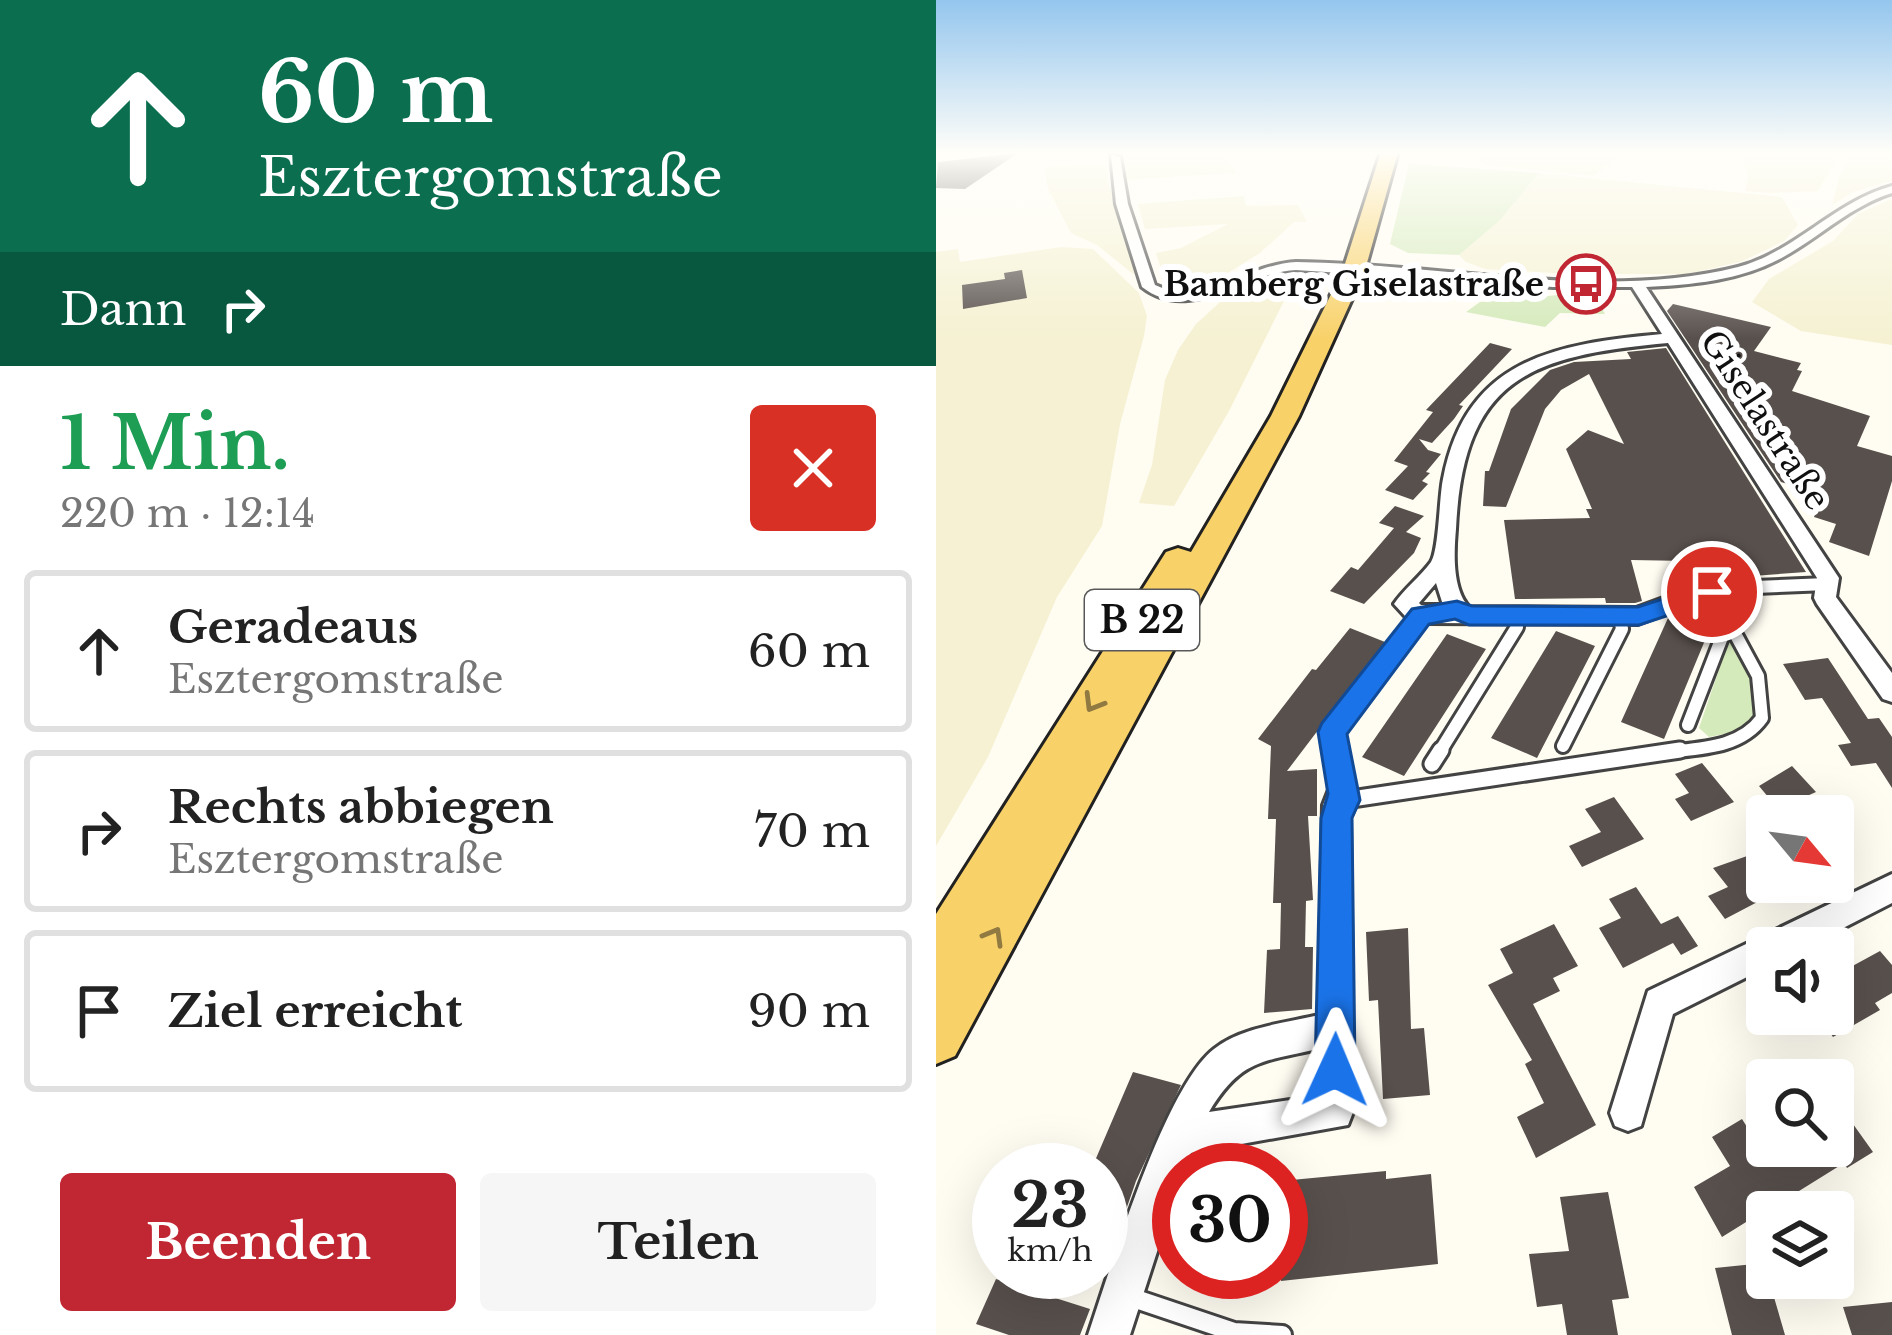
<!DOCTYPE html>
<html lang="de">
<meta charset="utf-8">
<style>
body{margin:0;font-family:"Libre Baskerville",serif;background:#f6f6f6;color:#222;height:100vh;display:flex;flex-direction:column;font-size:45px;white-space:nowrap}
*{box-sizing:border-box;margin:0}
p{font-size:39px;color:#767676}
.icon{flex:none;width:66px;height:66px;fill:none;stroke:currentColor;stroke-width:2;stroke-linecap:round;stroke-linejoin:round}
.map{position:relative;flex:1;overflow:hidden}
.panel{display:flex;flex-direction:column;background:#fff;width:936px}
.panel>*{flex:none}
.hud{background:#0b6e4f;color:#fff;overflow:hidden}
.needle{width:78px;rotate:119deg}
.controls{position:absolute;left:810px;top:795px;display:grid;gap:24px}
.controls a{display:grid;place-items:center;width:108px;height:108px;border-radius:12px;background:#fff;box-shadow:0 12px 48px #0002;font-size:60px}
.speed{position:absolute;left:36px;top:1143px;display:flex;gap:24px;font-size:60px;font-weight:700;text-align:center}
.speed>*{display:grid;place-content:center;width:156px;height:156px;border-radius:50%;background:#fff;box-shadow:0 12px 48px #0002;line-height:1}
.speed small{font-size:30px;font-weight:400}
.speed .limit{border:18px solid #d22;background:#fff;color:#111}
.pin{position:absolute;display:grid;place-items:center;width:102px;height:102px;color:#fff;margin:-51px;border:6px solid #fff;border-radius:50%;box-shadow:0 3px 12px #0007}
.me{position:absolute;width:132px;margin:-66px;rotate:1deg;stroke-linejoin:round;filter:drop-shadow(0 0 9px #0008)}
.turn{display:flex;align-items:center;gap:42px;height:252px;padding:0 60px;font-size:54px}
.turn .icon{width:156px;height:156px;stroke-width:2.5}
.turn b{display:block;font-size:84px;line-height:102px}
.then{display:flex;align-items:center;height:114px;padding:0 60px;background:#0003;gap:24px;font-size:45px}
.round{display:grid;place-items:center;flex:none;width:126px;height:126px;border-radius:12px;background:#f6f6f6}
.headline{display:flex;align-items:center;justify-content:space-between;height:204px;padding:0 60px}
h1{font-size:72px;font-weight:800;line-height:90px;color:#1e9e55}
.action{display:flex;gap:24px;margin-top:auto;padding:24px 60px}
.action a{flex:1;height:138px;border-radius:12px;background:#c12633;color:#fff;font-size:48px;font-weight:800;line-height:138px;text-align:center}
.action a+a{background:#f6f6f6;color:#222}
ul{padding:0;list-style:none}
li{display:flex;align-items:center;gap:36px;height:162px;margin:0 24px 18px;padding:0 36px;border:6px solid #e0e0e0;border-radius:12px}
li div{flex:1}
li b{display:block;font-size:45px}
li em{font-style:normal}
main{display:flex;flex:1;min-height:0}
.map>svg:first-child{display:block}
.farmland{fill:#f5f1d2}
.green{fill:#d5eabb}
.building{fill:#58504c}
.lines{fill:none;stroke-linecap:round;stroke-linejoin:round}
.service-far2-casing{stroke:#434343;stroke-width:18}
.service-far1-casing{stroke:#434343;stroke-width:21}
.service-casing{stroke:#434343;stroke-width:24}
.minor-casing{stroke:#434343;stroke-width:6}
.primary-casing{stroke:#212121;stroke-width:6}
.service-far2{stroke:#fff;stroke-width:12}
.service-far1{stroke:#fff;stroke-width:15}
.service{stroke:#fff;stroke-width:18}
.minor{fill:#fff;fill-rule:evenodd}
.primary{fill:#f8d169;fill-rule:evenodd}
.oneway{stroke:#907a41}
.route{fill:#1a73e8;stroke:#114b97;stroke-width:3}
.labels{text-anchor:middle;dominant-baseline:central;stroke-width:12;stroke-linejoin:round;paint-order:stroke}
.far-poi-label{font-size:33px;font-weight:bold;fill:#101010;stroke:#fff;text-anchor:end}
.far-street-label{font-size:33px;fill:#101010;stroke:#fff}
.shield{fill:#fff;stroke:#585858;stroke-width:3}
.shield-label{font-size:36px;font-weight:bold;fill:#101010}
</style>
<main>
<section class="panel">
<div class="hud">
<div class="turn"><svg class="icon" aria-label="ahead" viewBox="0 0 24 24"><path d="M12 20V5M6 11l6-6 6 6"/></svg><div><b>60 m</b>Esztergomstraße</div></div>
<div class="then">Dann<svg class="icon" aria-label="right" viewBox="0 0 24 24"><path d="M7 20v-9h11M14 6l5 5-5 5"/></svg></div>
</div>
<div class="headline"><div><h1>1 Min.</h1><p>220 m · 12:14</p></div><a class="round" style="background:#d93025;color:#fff"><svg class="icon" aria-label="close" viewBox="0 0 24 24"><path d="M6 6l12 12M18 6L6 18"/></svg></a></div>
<ul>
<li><svg class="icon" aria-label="ahead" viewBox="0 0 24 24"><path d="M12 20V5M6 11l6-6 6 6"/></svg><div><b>Geradeaus</b><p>Esztergomstraße</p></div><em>60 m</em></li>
<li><svg class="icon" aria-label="right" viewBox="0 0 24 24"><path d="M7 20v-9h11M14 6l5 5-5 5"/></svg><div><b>Rechts abbiegen</b><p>Esztergomstraße</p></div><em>70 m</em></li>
<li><svg class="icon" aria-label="arrive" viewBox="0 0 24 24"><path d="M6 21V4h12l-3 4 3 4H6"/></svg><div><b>Ziel erreicht</b></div><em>90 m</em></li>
</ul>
<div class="action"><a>Beenden</a><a>Teilen</a></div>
</section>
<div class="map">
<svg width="956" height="1335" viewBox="0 0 956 1335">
<rect width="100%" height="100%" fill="#fffcf2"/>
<path class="farmland" d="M188,152h100l12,21 -114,7z
M536,152h152l-31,24 -108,-11z
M805,152h100l-23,39 -48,2 -25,-2 3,-15z
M918,152h38v29l-39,11 -21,13 7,-28z
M166,164l5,2 1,15 33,91 -8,2 -36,-29 -26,-12 -23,-44 -4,-22z
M603,173l243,24 16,28 -14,16 -41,20 -55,13h-119l-84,-5 -19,-7 -7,-7 40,-34z
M308,196l2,10 52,-1 9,17h-13l-34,31 -32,20 -38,15 -23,1 -11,-36 25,-5 47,-24 -83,5 -7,-25z
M956,199v146l-91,-14 -49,-29 17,-23 64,-38 25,-27z
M125,247l32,2 46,44 8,23 -3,20 -24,88 -18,102 -45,71 -69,160 -52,89v-594l22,-3 2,13z
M328,276l32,1 -67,134 -55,95 -35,-3 13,-38 13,-85 13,-30 18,-26 23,-21z"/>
<path class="green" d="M473,164l130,9 -40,48 -40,34 -51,-2 -18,-9z
M657,292l12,22 -45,-1 -15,14 -79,-15 14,-10z
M793,640h7c11,30 35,64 8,90l-35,7 -10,-9z"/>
<path class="building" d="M82,153l-53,36 -29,-1 2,-26z
M86,270l5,28 -64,11 -1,-24 43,-6 -1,-6z
M737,304l98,23 -17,24 47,12 -4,7 5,1 -10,20 78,25 -13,30 35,10v25l-23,75 -40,-14 7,-18 -22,-7 9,-22 -42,-13 -114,-171z
M554,343l22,6 -53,56 4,1 -9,13 -22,24 -13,-4 9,11 13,4 -15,18 4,1 -8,8 6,3 -15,16 -28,-10 23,-24 -14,-5 39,-49 -7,-2z
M730,348l140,224 -108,8 -10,-19 -57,-1 11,41 -7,2h-29l-1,-5 -90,1 -11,-79 86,-2 -4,-9h6l-26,-60 22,-19 36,14 -35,-70 -28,16 -16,19 -39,98 -23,-1 2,-35h4l22,-62 39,-39 24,-8 57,-3 -4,-7z
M459,506l29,10 -18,16 15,6 -7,15 -50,51 -34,-13 21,-24 7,3 36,-42 -15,-5z
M732,618l40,15 -44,106 -43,-17z
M414,628l35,14 -98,129 30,-2v47h-9l5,84 -7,1 -1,46h8l-1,62 -48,4 3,-63 13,-1 1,-46h-8l3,-84h-8l3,-73 -13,-7 54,-70 4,1z
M620,631l39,15 -58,112 -46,-20z
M511,634l39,15 -82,127 -42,-19z
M892,658l40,61 11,-1 13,19v51l-16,-25 -25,3 -13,-21 13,-2 -29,-45 -17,2 -22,-36z
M766,763l32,39 -43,19 -16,-22 14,-6 -14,-19z
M856,766l24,26 -9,4 18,20h-41l-25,-30z
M678,797l30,42 -62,28 -13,-21 32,-14 -16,-23z
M831,849v37l-8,4 6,8 -40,21 -17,-23 20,-9 -15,-19z
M700,887l25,37 17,-8 20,30 -17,9 -8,-12 -50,25 -24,-40 22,-10 -12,-19z
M618,924l24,42 -25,12 7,13 -27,13 63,121 -60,33 -19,-41 27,-14 -19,-39 7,-4 -44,-75 25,-12 -13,-24z
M472,928l3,101 13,-1 6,67 -47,4 -5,-99 -9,1 -3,-69z
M897,950l14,19 33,-18 12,14v28l-17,10 5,7 -47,27 -16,-23h16z
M197,1072l48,13 -45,96 -34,98 -1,-109h-10z
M897,1096l40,56 -26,16 -3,-5 -53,33 3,5 -17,11h-10l-3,8 -5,-6 -37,23 -28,-50 36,-21 -18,-29 30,-18 17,27h74z
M450,1171v8l45,-5 7,90 -157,17v-100z
M672,1192l21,106 -17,2 6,35h-51l-5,-31 -25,3 -8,-53 40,-3 -9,-54z
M828,1263l21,72h-53l-17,-67z
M60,1279l94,30 -10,26h-71l-33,-11z
M956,1302v33h-40l-9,-28z"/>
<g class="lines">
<g class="service-far2-casing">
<path id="service-far2" d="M795,588l96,-4
M752,725l41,-106
M627,746l59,-117 -2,-12
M400,753l-4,-21 89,-116
M503,753l78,-126v-11
M724,753c36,-5 79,-3 102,-35l-4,-42 -46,-85"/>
</g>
<g class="service-far1-casing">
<path id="service-far1" d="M399,750l7,40
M496,764l9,-14
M409,800l335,-50"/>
</g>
<g class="service-casing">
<path id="service" d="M194,1297l104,35 48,3"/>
</g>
<g class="minor-casing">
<path id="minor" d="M175,155l9,2 8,47 27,81c44,22 95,-21 141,-23 140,1 305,40 442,5 57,-15 96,-65 154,-81v7c-41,13 -70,42 -107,63 -41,24 -92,29 -139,31l193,291 -3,19 56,76v29l-9,-3 -66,-95 -3,-6 3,-20 -149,-235c-136,13 -205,33 -212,186 -2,23 -4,60 13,78l167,1 49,-18 46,-10 8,3 3,5 -3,5 -50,12 -51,19 -210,-1 -23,-7 -11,-12c10,-15 26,-27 37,-42 8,-12 8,-64 12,-83 23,-121 113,-135 219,-145l-30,-47h-79l-257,-17c-50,2 -107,54 -154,17l-26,-83zM500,583l7,22h-22l-2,-2z
M406,778l10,4 6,18 -8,18 3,294 -5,13 -157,28 -6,17h-6v14l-49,151h-42c22,-65 76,-247 126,-286 27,-22 72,-26 105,-34l4,-210 9,-23zM382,1049l-1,47 -108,16c32,-53 53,-50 109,-63z
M956,874v29l-88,45h-37v19l-94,47 -32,112 -13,5 -13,-5 -5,-13 38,-122z"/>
</g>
<g class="primary-casing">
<path id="primary" d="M445,152h17l-33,118 -66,146 -344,640 -19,8v-150l230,-362 12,-4 13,4 80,-136 72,-146z"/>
</g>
<use href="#service-far2" class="service-far2"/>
<use href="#service-far1" class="service-far1"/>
<use href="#service" class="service"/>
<use href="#minor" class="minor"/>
<use href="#primary" class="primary"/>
</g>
<defs><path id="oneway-chevron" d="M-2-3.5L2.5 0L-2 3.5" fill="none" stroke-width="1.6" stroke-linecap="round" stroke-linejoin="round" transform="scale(3)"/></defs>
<g class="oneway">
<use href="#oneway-chevron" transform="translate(157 703) rotate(121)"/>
<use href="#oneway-chevron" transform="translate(58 936) rotate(-60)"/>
</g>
<linearGradient id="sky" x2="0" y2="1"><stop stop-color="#94c6ee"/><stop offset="0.45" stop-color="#fffef9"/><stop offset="1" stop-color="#fffef9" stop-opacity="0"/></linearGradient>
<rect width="956" height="339" fill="url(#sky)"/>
<path class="route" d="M776,583l9,2 4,7 -4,6 -82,27h-170l-14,-6 -26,5 -82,110 13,66 -8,18 3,252 -6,14 -14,5 -14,-5 -6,-14 6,-252 7,-24 -10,-62 4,-9 90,-114 45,-8 15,5 166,1z"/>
<defs>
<g id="bus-ring" transform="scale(3)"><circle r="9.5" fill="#fff" stroke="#c12633" stroke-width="1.5"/><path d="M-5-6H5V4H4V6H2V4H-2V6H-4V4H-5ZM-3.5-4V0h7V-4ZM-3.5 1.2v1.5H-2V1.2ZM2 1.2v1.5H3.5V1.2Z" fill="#c12633"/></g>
</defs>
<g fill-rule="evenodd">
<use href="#bus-ring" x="650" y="284"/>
</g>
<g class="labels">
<g class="far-poi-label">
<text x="608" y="284">Bamberg Giselastraße</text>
</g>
<g class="far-street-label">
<text transform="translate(829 420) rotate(57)">Giselastraße</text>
</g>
<rect class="shield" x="149" y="590" width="114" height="60" rx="9"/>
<g class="shield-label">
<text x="206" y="620">B 22</text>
</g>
</g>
</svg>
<div class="controls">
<a><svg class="needle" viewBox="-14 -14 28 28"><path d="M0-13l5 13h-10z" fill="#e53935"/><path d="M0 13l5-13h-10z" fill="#767676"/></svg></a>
<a><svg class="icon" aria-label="sound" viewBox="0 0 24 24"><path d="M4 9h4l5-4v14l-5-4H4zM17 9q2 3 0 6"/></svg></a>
<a><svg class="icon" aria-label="search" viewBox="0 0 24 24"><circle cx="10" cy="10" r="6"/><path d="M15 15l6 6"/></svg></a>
<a><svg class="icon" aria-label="layers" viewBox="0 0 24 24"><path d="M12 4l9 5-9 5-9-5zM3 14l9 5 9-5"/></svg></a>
</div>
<div class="speed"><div>23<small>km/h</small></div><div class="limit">30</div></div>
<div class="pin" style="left:776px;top:592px;background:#d93025"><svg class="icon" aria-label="arrive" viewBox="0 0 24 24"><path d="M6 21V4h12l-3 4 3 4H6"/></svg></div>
<svg class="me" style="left:399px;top:1070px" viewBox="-20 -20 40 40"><path d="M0-17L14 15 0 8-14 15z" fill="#1a73e8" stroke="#fff" stroke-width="4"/></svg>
</div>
</main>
